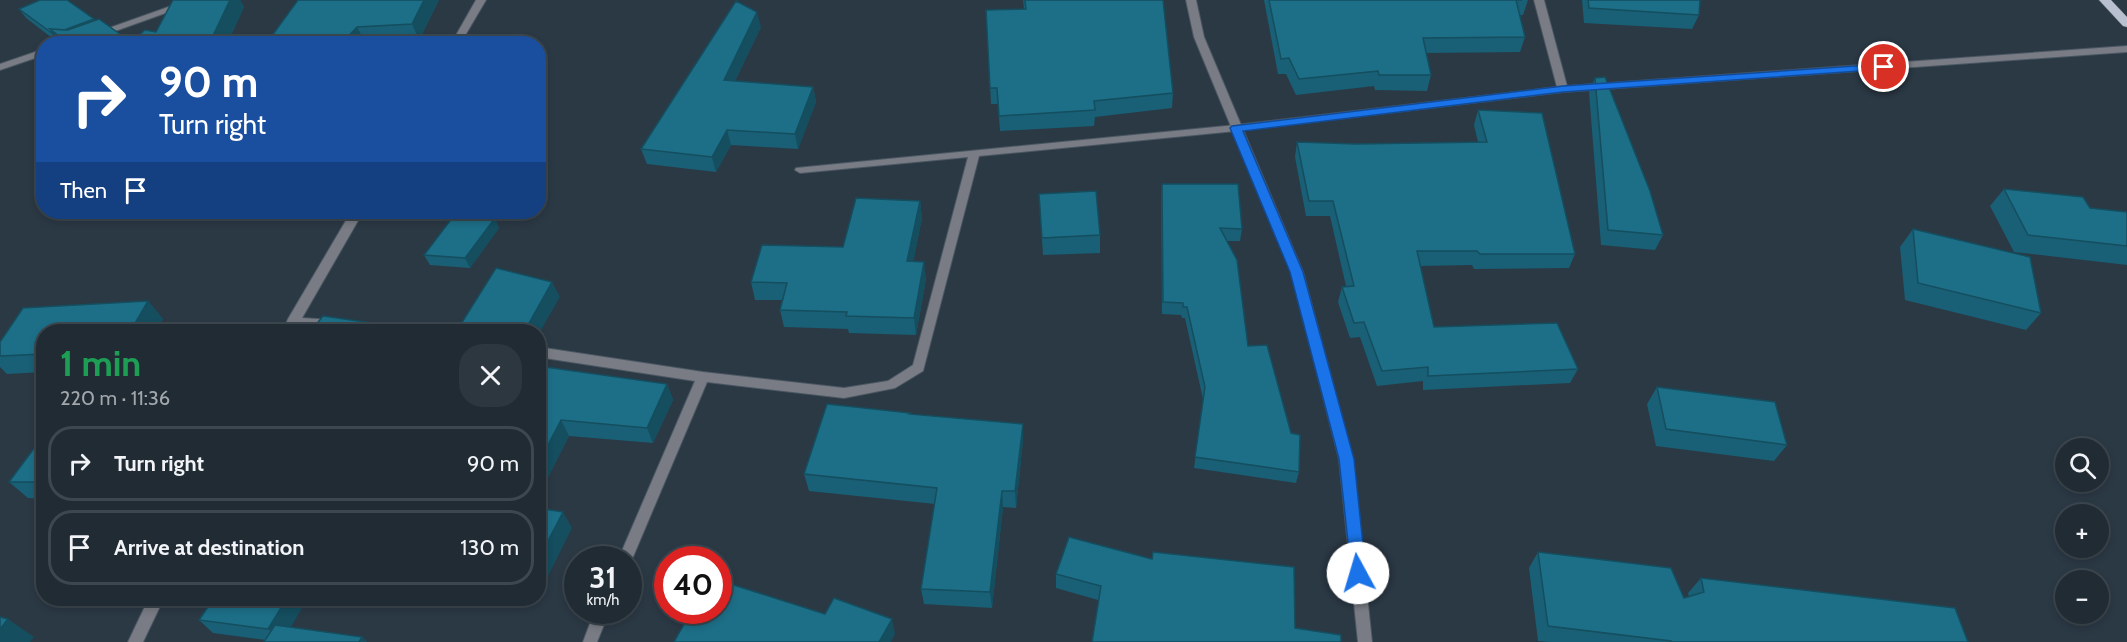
<!DOCTYPE html>
<meta charset="utf-8">
<style>
body{margin:0;font-family:Cabin,sans-serif;background:#2d3740;color:#f1f3f6;height:100vh;display:flex;flex-direction:column;font-size:22px;white-space:nowrap}
*{box-sizing:border-box;margin:0}
p{font-size:20px;color:#a2a7ac}
.icon{flex:none;width:33px;height:33px;fill:none;stroke:currentColor;stroke-width:2;stroke-linecap:round;stroke-linejoin:round}
.map{position:relative;flex:1;overflow:hidden}
.sheet{position:absolute;left:36px;top:324px;width:510px;height:282px;display:flex;flex-direction:column;background:#202b34;border-radius:24px;box-shadow:0 3px 9px #0003,0 0 0 2px #3d474f}
.sheet>*{flex:none}
.banner{position:absolute;left:36px;top:36px;width:510px;height:183px;border-radius:24px;box-shadow:0 3px 9px #0003,0 0 0 2px #3d474f;background:#1a4fa0;color:#fff;overflow:hidden}
.buttons{position:absolute;left:2055px;top:438px;display:grid;gap:12px}
.buttons a{display:grid;place-items:center;width:54px;height:54px;border-radius:50%;background:#202b34;box-shadow:0 3px 9px #0003,0 0 0 2px #3d474f;font-size:30px}
.speed{position:absolute;left:564px;top:546px;display:flex;gap:12px;font-size:30px;font-weight:700;text-align:center}
.speed>*{display:grid;place-content:center;width:78px;height:78px;border-radius:50%;background:#202b34;box-shadow:0 3px 9px #0003,0 0 0 2px #3d474f;line-height:1}
.speed small{font-size:15px;font-weight:400}
.speed .limit{border:9px solid #d22;background:#fff;color:#111}
.pin{position:absolute;display:grid;place-items:center;width:51px;height:51px;color:#fff;margin:-26px;border:3px solid #fff;border-radius:50%;box-shadow:0 2px 6px #0007}
.me{position:absolute;width:66px;margin:-33px;rotate:354deg;stroke-linejoin:round;filter:drop-shadow(0 0 4px #0008)}
.turn{display:flex;align-items:center;gap:21px;height:126px;padding:0 24px;font-size:27px}
.turn .icon{width:78px;height:78px;stroke-width:2.5}
.turn b{display:block;font-size:42px;line-height:51px}
.then{display:flex;align-items:center;height:57px;padding:0 24px;background:#0003;gap:12px;font-size:22px}
.round{display:grid;place-items:center;flex:none;width:63px;height:63px;border-radius:24px;background:#2d3740}
.overview{display:flex;align-items:center;justify-content:space-between;height:102px;padding:0 24px}
h1{font-size:36px;font-weight:700;line-height:45px;color:#1e9e55}
ul{padding:0;list-style:none}
li{display:flex;align-items:center;gap:18px;height:75px;margin:0 12px 9px;padding:0 12px;border:3px solid #3d474f;border-radius:24px}
li div{flex:1}
li b{display:block;font-size:22px}
li em{font-style:normal}
.map>svg:first-child{display:block}
.lines{fill:none;stroke-linecap:round;stroke-linejoin:round}
.minor-casing{stroke:#4a5763;stroke-width:2}
.tertiary-casing{stroke:#4a5763;stroke-width:2}
.primary-casing{stroke:#4a5763;stroke-width:1}
.minor{fill:#797c84;fill-rule:evenodd}
.tertiary{fill:#797c84;fill-rule:evenodd}
.primary{fill:#b9c1d1;fill-rule:evenodd}
.wall{fill:#195f75}
.shaded-wall{fill:#144e5f}
.building{fill:#1d6f88;stroke:#144e5f;stroke-width:1.5}
.route{fill:#1a73e8;stroke:#114b97;stroke-width:1.5}
</style>
<div class="map">
<svg width="2127" height="642" viewBox="0 0 2127 642">
<rect width="100%" height="100%" fill="#2b3945"/>
<g class="lines">
<g class="minor-casing">
<path id="minor" d="M476,0h10l-26,44h-9z
M1534,0h10l23,86 560,-40v6l-564,40 -327,39 -257,25 -56,215 -28,17 -51,10 -137,-16 -77,182 -2,1v-5h-10l77,-179 -157,-24v-10l165,25 141,16 44,-7 25,-16 55,-208 -168,16 -5,-3 1,-2 440,-43 321,-38z
M351,212h12l-61,106 31,2 4,1 2,3 -2,3h-40l-3,5h-12l6,-13z
M149,598h15l-21,44h-15z
M595,610h15l-13,32h-14z"/>
</g>
<g class="tertiary-casing">
<path id="tertiary" d="M188,0h14l-123,44h-15z
M1186,0h10l8,37 99,235 50,187 19,183h-14l-19,-183 -48,-187 -97,-235z
M44,49v6l-44,15v-6z"/>
</g>
<g class="primary-casing">
<path id="primary" d="M2099,0h12l16,17v10l-4,-1z"/>
</g>
<use href="#minor" class="minor"/>
<use href="#tertiary" class="tertiary"/>
<use href="#primary" class="primary"/>
</g>
<path class="wall" d="M173,0h67l4,7 -17,37h-167l-34,-26 -7,-9 76,11 36,22 25,-10z
M439,0l-20,40 -54,2 -99,2z
M1023,0h140l10,93 -1,15 -77,9 -1,9 -94,5 -2,-27h-7l-5,-94 38,-1z
M1264,0h264l-5,15h-3l5,22 -5,15 -94,1 5,22 -4,16 -52,-1 -1,-4 -78,9 -10,-21h-8z
M1582,0h118l-1,15 -7,14 -108,-6z
M761,27l-26,54 78,6 3,15 -18,47 -67,-4 -15,27 -69,-8 -6,-15z
M1595,78l68,157 -8,15 -54,-5 -12,-153z
M1478,110l97,144 -6,14 -95,1 -2,-4 -52,1 14,61 144,42 -8,14 -147,7v-9l-46,5 -17,-49 -10,1 -12,-36 4,-15 4,-1 -16,-70h-24l-11,-59 2,-15 59,2 122,-2 -4,-17z
M1162,184l80,45 -2,12h-13l21,105 51,126 -3,11 -102,-15 9,-69 -18,-81h-3l-1,-3 -19,-1 -1,-118z
M2004,189l86,19 37,4v53l-113,-13 -24,-46z
M1039,194l61,41v18l-57,2z
M920,201l2,17 -9,44 13,17 -10,56 -67,-2 -1,-4 -64,-2 -4,-17 2,-10h-27l-4,-18 92,-35z
M499,228l-29,40 -40,-3 -6,-10z
M1913,229l128,84 -15,17 -121,-30 -5,-53z
M148,301l15,18 -8,13h-111v40l-37,2 -7,-7v-25l23,-34z
M538,354h2l7,13 120,17 6,16 -20,43 -84,-7 -23,45 -8,-1z
M1657,387l130,58 -13,16 -118,-15 -9,-42z
M910,413v1l113,26 -7,68 -13,-1 -11,101 -68,-4 -3,-15 14,-85 -126,-13 -5,-17z
M44,435v64l-16,-1 -19,-16z
M1538,552l146,46 5,-1 -1,-4 13,-15 267,64h-419l-11,-1 -9,-73z
M1152,559l142,8 -196,33 -42,-12v-14z
M199,620l92,7 71,10 5,5h-103l2,-2 -53,-7z"/>
<path class="shaded-wall" d="M230,0h10l4,7 -17,37h-18z
M424,0h15l-20,40 -7,-16z
M757,12l4,15 -33,68 -4,-15z
M357,27l8,15 -1,2h-23z
M813,87l3,15 -18,47 -3,-15z
M727,130l4,15 -15,27 -4,-15z
M920,201l2,17 -12,61 -3,-18z
M495,218l4,10 -29,40 -5,-10z
M924,262l2,17 -10,56 -2,-17z
M552,282l8,15 -22,38v-3h-14z
M148,301l15,18 -8,13h-25z
M540,354l8,16 -10,6v-19z
M667,384l6,16 -20,43 -6,-15z
M561,420l8,16 -23,45 -8,-14v-3z
M1023,424v16l-7,68 -1,-17z
M1002,491l1,16 -11,101 -2,-16z
M563,512l9,16 -34,68v-36z
M287,598h21l-26,44 -14,-13z
M8,619l26,18 -4,5h-30v-13z
M892,619l3,15 -4,8h-12z
M362,637l5,5h-8z"/>
<path class="building" d="M40,0h27l27,19 -30,11 -14,-1 6,7 -37,-27z
M173,0h57l-21,44h-140l-19,-15 18,1 31,-11 32,23 14,-12 11,2z
M298,0h126l-12,24 -55,3 -16,17h-75z
M1025,0h138l10,93 -79,8 1,9 -96,6 -2,-28h-7l-4,-78 40,-1z
M1269,0h253h-6l9,37 -102,1 8,37h-52l-1,-4 -79,8 -10,-21 -8,1z
M1588,0h112l-1,15 -110,-7z
M736,1l21,11 -33,68 89,7 -18,47 -68,-4 -15,27 -71,-8z
M1605,77l45,114 13,44 -55,-5 -13,-152z
M1478,110l64,3 33,141h-95l-3,-3h-60l17,76 123,-4 21,46 -150,7v-9l-46,4 -18,-49 -10,1 -12,-36 12,-1 -21,-85h-24l-12,-59 59,2 131,-2z
M1162,184h76l4,45 -22,-1 17,32 11,86 19,-1 24,88 9,2 -1,37 -104,-15 10,-70 -18,-80h-4v-4l-20,-1z
M2004,189l79,8 7,11 37,4v34l-99,-11z
M1096,191l4,44 -58,3 -3,-44z
M856,198l64,3 -13,60 17,1 -10,56 -68,-2 1,-4 -67,-2 7,-27 -36,-1 11,-37 81,2z
M456,213l39,5 -30,40 -41,-3z
M1913,229l117,28 11,56 -123,-30z
M496,268l56,14 -28,50h-68z
M148,301l-18,31h-86v22l-44,2v-14l23,-34z
M323,316l113,16h-126z
M538,366l129,18 -20,44 -86,-8 -23,44z
M1657,387l118,15 12,43 -121,-16z
M827,404l83,9 -1,1 114,10 -8,67h-13l-12,101 -69,-3 16,-101 -133,-14z
M44,435v47h-35z
M538,508l25,4 -25,48z
M1069,537l83,22 1,-7 141,15 1,61 46,7v7h-249l9,-56 -45,-12z
M1538,552l133,16 13,30 20,-6 -3,-14 254,30 13,34h-297v-1l-123,-15z
M718,580l107,34 9,-16 58,21 -13,23h-205l18,-32h26z
M214,598h73l-19,31 -69,-9z
M0,617l8,2 -8,10z
M275,625l87,12 -3,5h-95z"/>
<path class="route" d="M1884,64l4,1v4l-325,23 -320,39 60,141 51,187 12,114 -2,6 -6,2 -6,-2 -13,-120 -49,-187 -60,-144 2,-2 331,-40z"/>
</svg>
<div class="buttons">
<a><svg class="icon" aria-label="search" viewBox="0 0 24 24"><circle cx="10" cy="10" r="6"/><path d="M15 15l6 6"/></svg></a>
<a>+</a>
<a>−</a>
</div>
<div class="speed"><div>31<small>km/h</small></div><div class="limit">40</div></div>
<div class="pin" style="left:1884px;top:67px;background:#d93025"><svg class="icon" aria-label="arrive" viewBox="0 0 24 24"><path d="M6 21V4h12l-3 4 3 4H6"/></svg></div>
<svg class="me" style="left:1358px;top:573px" viewBox="-20 -20 40 40"><circle r="19" fill="#fff"/><path d="M0-13L10 11 0 6-10 11z" fill="#1a73e8"/></svg>
<div class="banner">
<div class="turn"><svg class="icon" aria-label="right" viewBox="0 0 24 24"><path d="M7 20v-9h11M14 6l5 5-5 5"/></svg><div><b>90 m</b>Turn right</div></div>
<div class="then">Then<svg class="icon" aria-label="arrive" viewBox="0 0 24 24"><path d="M6 21V4h12l-3 4 3 4H6"/></svg></div>
</div>
<section class="sheet">
<div class="overview"><div><h1>1 min</h1><p>220 m · 11:36</p></div><a class="round"><svg class="icon" aria-label="close" viewBox="0 0 24 24"><path d="M6 6l12 12M18 6L6 18"/></svg></a></div>
<ul>
<li><svg class="icon" aria-label="right" viewBox="0 0 24 24"><path d="M7 20v-9h11M14 6l5 5-5 5"/></svg><div><b>Turn right</b></div><em>90 m</em></li>
<li><svg class="icon" aria-label="arrive" viewBox="0 0 24 24"><path d="M6 21V4h12l-3 4 3 4H6"/></svg><div><b>Arrive at destination</b></div><em>130 m</em></li>
</ul>
</section>
</div>
